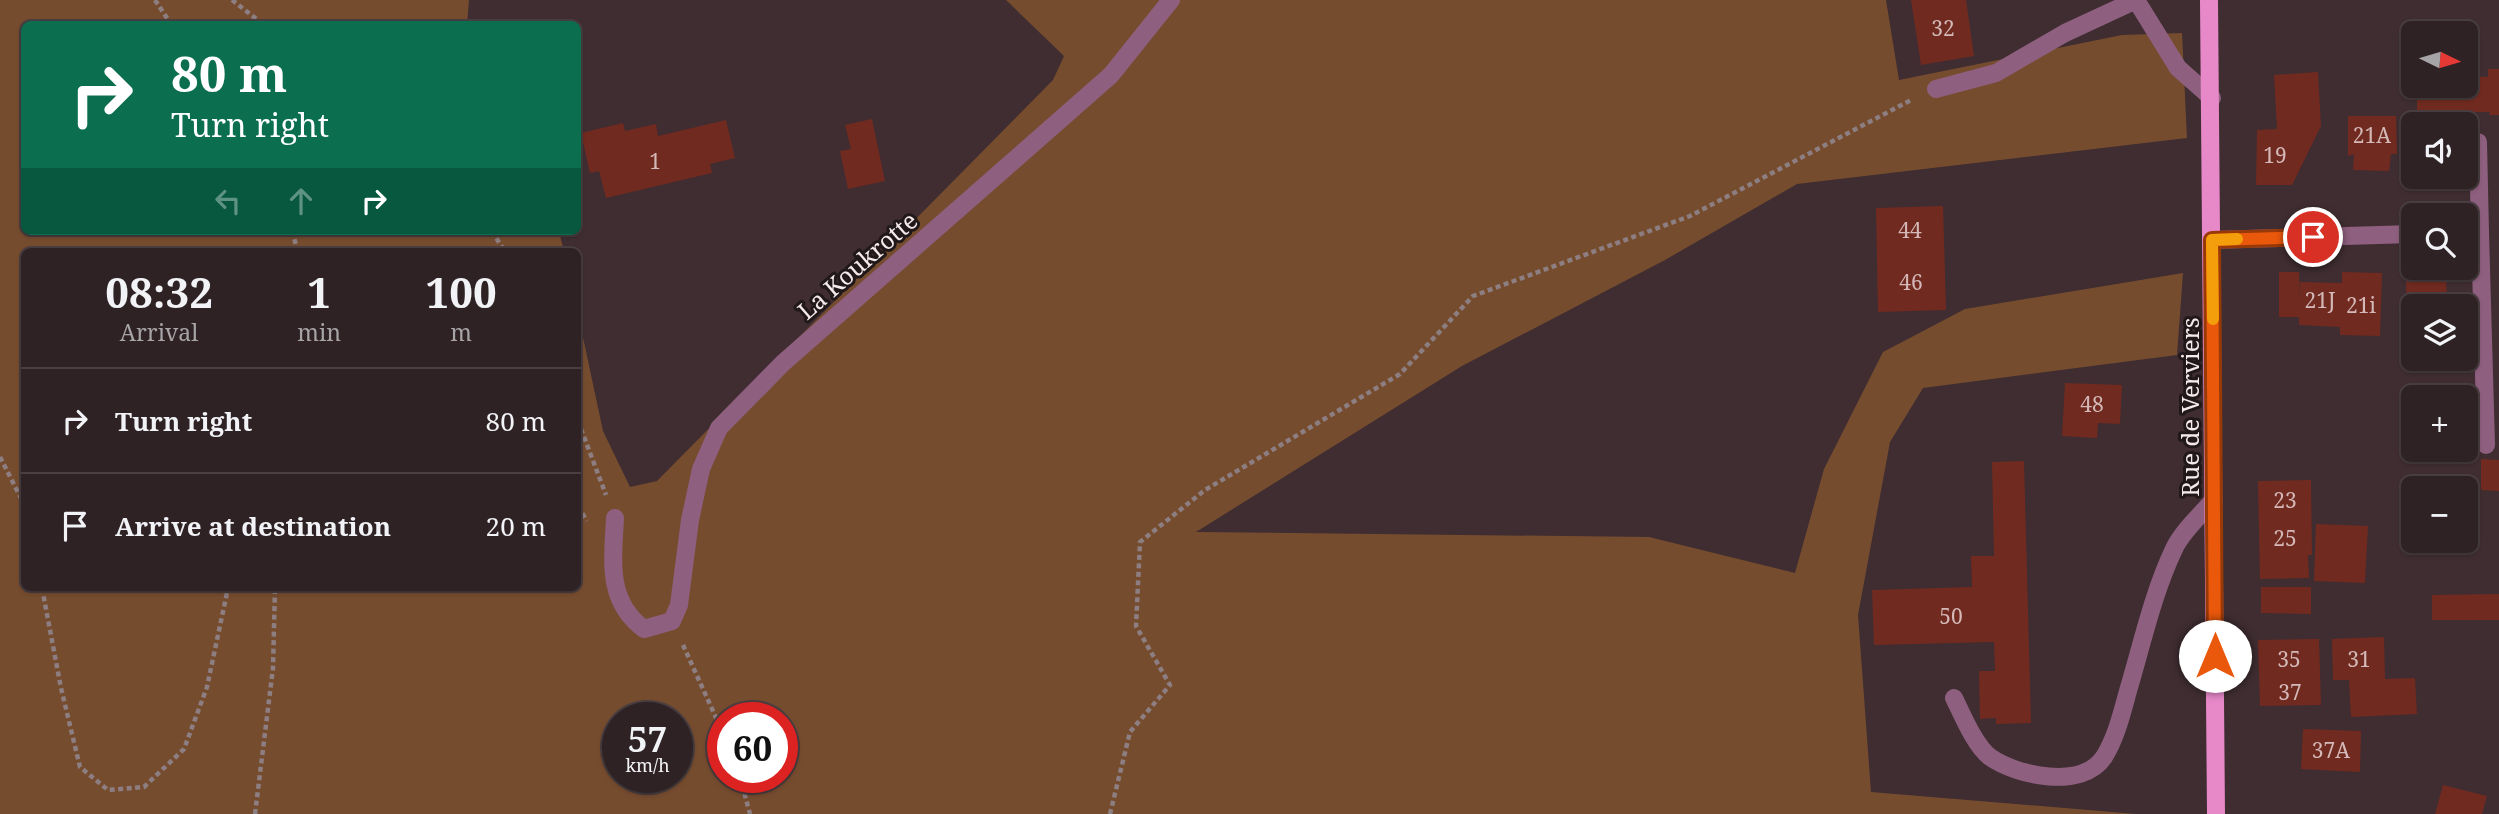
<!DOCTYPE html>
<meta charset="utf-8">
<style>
body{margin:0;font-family:"Noto Serif",serif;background:#372a2d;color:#f1f3f6;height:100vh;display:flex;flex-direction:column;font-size:26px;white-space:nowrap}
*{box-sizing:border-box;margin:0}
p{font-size:23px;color:#a7a4a7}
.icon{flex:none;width:38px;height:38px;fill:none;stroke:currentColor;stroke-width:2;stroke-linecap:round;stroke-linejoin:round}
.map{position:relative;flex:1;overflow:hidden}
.side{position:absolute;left:21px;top:248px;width:560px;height:343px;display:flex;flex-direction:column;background:#2f2225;border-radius:10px;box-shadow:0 2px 5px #0004,0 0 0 2px #4a3f42}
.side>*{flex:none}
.banner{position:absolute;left:21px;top:21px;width:560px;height:214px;border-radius:10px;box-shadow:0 2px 5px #0004,0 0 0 2px #4a3f42;background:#0b6e4f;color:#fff;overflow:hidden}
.needle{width:46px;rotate:95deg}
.buttons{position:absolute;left:2401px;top:21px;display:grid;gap:14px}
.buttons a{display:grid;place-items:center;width:77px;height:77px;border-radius:10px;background:#2f2225;box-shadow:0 2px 5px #0004,0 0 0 2px #4a3f42;font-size:35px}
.speed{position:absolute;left:602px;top:702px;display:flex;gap:14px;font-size:35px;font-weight:700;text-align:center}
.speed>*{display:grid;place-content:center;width:91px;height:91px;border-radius:50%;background:#2f2225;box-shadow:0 2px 5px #0004,0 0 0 2px #4a3f42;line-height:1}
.speed small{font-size:18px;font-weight:400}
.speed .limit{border:10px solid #d22;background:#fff;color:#111}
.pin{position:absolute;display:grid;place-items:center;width:60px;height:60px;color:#fff;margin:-30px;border:4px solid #fff;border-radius:50%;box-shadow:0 2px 7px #0007}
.me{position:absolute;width:77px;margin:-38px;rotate:0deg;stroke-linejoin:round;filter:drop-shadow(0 0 5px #0008)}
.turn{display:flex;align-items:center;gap:24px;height:147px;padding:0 35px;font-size:32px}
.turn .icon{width:91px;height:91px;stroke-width:2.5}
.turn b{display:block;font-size:49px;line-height:60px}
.lanes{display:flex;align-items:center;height:66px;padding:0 35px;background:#0003;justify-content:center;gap:35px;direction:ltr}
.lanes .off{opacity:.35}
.eta{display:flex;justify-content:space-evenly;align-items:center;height:119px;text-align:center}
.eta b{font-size:42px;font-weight:700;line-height:49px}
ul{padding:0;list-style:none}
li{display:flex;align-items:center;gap:21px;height:105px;padding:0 35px;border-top:2px solid #4a3f42}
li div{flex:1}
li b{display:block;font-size:26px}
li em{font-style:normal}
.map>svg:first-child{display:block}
.green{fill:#764c2f;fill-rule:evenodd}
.building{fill:#712a20}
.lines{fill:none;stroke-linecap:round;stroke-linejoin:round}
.path{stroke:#8d7e81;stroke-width:4.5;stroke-dasharray:5 3.5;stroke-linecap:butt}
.minor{stroke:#8e5f7e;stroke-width:18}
.major{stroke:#e789c9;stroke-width:18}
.route-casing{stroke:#983908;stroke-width:18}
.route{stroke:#ea580c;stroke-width:12}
.slow{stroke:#f59e0b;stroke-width:12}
.labels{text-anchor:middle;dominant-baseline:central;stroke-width:6;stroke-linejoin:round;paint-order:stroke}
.number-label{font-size:21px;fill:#d4b9b8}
.street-label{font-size:24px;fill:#f5e9eb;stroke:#201819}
</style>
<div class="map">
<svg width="2499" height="814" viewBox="0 0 2499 814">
<rect width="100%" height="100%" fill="#3f2d31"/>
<path class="green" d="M0,0h469l-2,24h-443v207h535l5,21h-540v336h554v-274l25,117 27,56 27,-6 396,-401 11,-24 -58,-56h880l13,80 223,-45 60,-2 5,105 -390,46 -132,76 -203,106 -266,166 453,5 146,36 29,-104 59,-117 82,-43 218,-36 -6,82 -254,33 -33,54 -32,173 13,177 265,22h-2136zM618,718h59v59h-59zM723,718h59v59h-59z"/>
<path class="building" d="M1911,0h55l8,56 -53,9z
M2488,69h11v46h-10l1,-3h-16l-20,1v3l-37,1v-31h49v-10l22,1z
M2318,72l3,54 -29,59h-36l1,-55 20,-1 -3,-54z
M2348,116h48l1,38h-6l-2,17 -36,-1 1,-16 -6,2z
M872,119l13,62 -37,8 -8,-38 11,-2 -6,-24z
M726,120l9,38 -25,6 2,9 -106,25 -7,-27 -9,2 -9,-40 42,-10 2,8 31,-7 2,12z
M1943,206l3,104 -68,2 -2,-104z
M2279,272h20l1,28v-18l42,1v-11l40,1 -2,63 -40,-1v-8l-41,-2v-8h-20z
M2446,273l1,33h-34v29h-6l-1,-61z
M2065,383l57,2 -2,39 -22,-1 -1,15 -35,-2z
M2466,404l9,1 -1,50 -31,1v-6h23z
M2481,459l18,1v31l-18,-1z
M2024,461l7,262 -35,1v-6l-16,1 -1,-48h16l-1,-29 -120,3 -2,-55 100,-3 -1,-31h23l-2,-94z
M2311,480l1,75h-4l1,23 -49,1 -2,-98z
M2316,524l52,2 -3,57 -51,-2z
M2261,587h50v27l-50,-1z
M2499,594v26h-67v-25z
M2384,637l1,42 30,-1 2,36 -66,3 -2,-37h-16l-1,-41z
M2319,639l2,66 -61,1 -2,-66z
M2303,729l58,2 -1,41 -59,-3z
M2443,785l44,11 -5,18h-47z"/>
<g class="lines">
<path class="path" d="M155,0l16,24
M232,0l31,24
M292,231l6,21
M492,231l13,21
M578,421l28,74
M0,457l24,47
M578,506l9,15
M42,588l19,100 19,79 28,23 36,-3 40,-38 23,-62 21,-99
M683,645l40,88
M740,777l10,37
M255,814l18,-146 2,-80
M1110,814l20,-82 40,-47 -34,-59 4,-84 65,-52 195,-116 73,-78 217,-80 223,-117"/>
<path class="minor" d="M2136,0l42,68 34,30
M1936,89l60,-16 69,-40 71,-33
M2478,142l2,90
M2466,232h14l6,213
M2212,240l201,-6
M615,518c-2,42 -9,83 29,111l28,-8 7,-16 11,-85 11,-51 18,-41 64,-65 328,-288 60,-75
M1954,698c8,16 21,48 36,59 27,19 92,33 114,0 12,-19 18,-44 24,-66 14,-47 25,-98 46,-142 8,-18 28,-35 40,-50"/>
<path class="major" d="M2209,0l7,814"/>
</g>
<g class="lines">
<g class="route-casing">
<path id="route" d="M2215,656l-3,-416 101,-3"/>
</g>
<use href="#route" class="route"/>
<path class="slow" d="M2213,319l-1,-79 25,-1"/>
</g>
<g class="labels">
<g class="number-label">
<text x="1943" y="28">32</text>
<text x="2372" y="135">21A</text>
<text x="2275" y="155">19</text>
<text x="655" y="161">1</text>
<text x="1910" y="230">44</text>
<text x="1911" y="282">46</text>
<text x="2320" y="300">21J</text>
<text x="2361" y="305">21i</text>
<text x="2092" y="404">48</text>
<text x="2285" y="500">23</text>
<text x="2285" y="538">25</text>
<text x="1951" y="616">50</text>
<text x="2289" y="659">35</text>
<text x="2359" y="659">31</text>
<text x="2290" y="692">37</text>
<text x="2331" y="750">37A</text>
</g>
<g class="street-label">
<text transform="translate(857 265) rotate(-41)">La Koukrotte</text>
<text transform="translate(2189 407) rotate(-90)">Rue de Verviers</text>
</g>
</g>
</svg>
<div class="buttons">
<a><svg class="needle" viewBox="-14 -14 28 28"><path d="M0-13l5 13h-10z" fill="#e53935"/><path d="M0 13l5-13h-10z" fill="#a7a4a7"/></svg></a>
<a><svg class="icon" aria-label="sound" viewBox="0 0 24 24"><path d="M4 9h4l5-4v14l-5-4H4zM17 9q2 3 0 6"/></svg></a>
<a><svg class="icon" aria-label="search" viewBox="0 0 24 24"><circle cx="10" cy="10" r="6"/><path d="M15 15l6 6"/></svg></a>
<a><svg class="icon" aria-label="layers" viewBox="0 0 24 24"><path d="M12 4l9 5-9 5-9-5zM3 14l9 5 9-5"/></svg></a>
<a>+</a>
<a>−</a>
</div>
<div class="speed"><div>57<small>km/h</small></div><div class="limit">60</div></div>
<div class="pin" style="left:2313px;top:237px;background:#d93025"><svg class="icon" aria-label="arrive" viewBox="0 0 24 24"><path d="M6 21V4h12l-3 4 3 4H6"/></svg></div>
<svg class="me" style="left:2215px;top:656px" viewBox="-20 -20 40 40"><circle r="19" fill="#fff"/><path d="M0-13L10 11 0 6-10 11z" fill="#ea580c"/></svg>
<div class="banner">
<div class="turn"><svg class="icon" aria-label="right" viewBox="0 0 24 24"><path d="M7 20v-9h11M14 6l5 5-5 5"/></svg><div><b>80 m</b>Turn right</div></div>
<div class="lanes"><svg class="icon off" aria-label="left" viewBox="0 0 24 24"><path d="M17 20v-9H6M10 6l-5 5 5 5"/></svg><svg class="icon off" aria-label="ahead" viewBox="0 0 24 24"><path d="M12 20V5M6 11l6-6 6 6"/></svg><svg class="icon" aria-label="right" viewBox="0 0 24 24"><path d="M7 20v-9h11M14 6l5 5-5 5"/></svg></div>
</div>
<section class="side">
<div class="eta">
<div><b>08:32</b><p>Arrival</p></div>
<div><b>1</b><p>min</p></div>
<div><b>100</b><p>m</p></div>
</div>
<ul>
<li><svg class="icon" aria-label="right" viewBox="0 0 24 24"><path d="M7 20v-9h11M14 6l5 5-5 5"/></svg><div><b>Turn right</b></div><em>80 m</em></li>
<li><svg class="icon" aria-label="arrive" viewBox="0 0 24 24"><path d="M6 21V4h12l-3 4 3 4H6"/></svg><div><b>Arrive at destination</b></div><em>20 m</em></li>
</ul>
</section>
</div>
